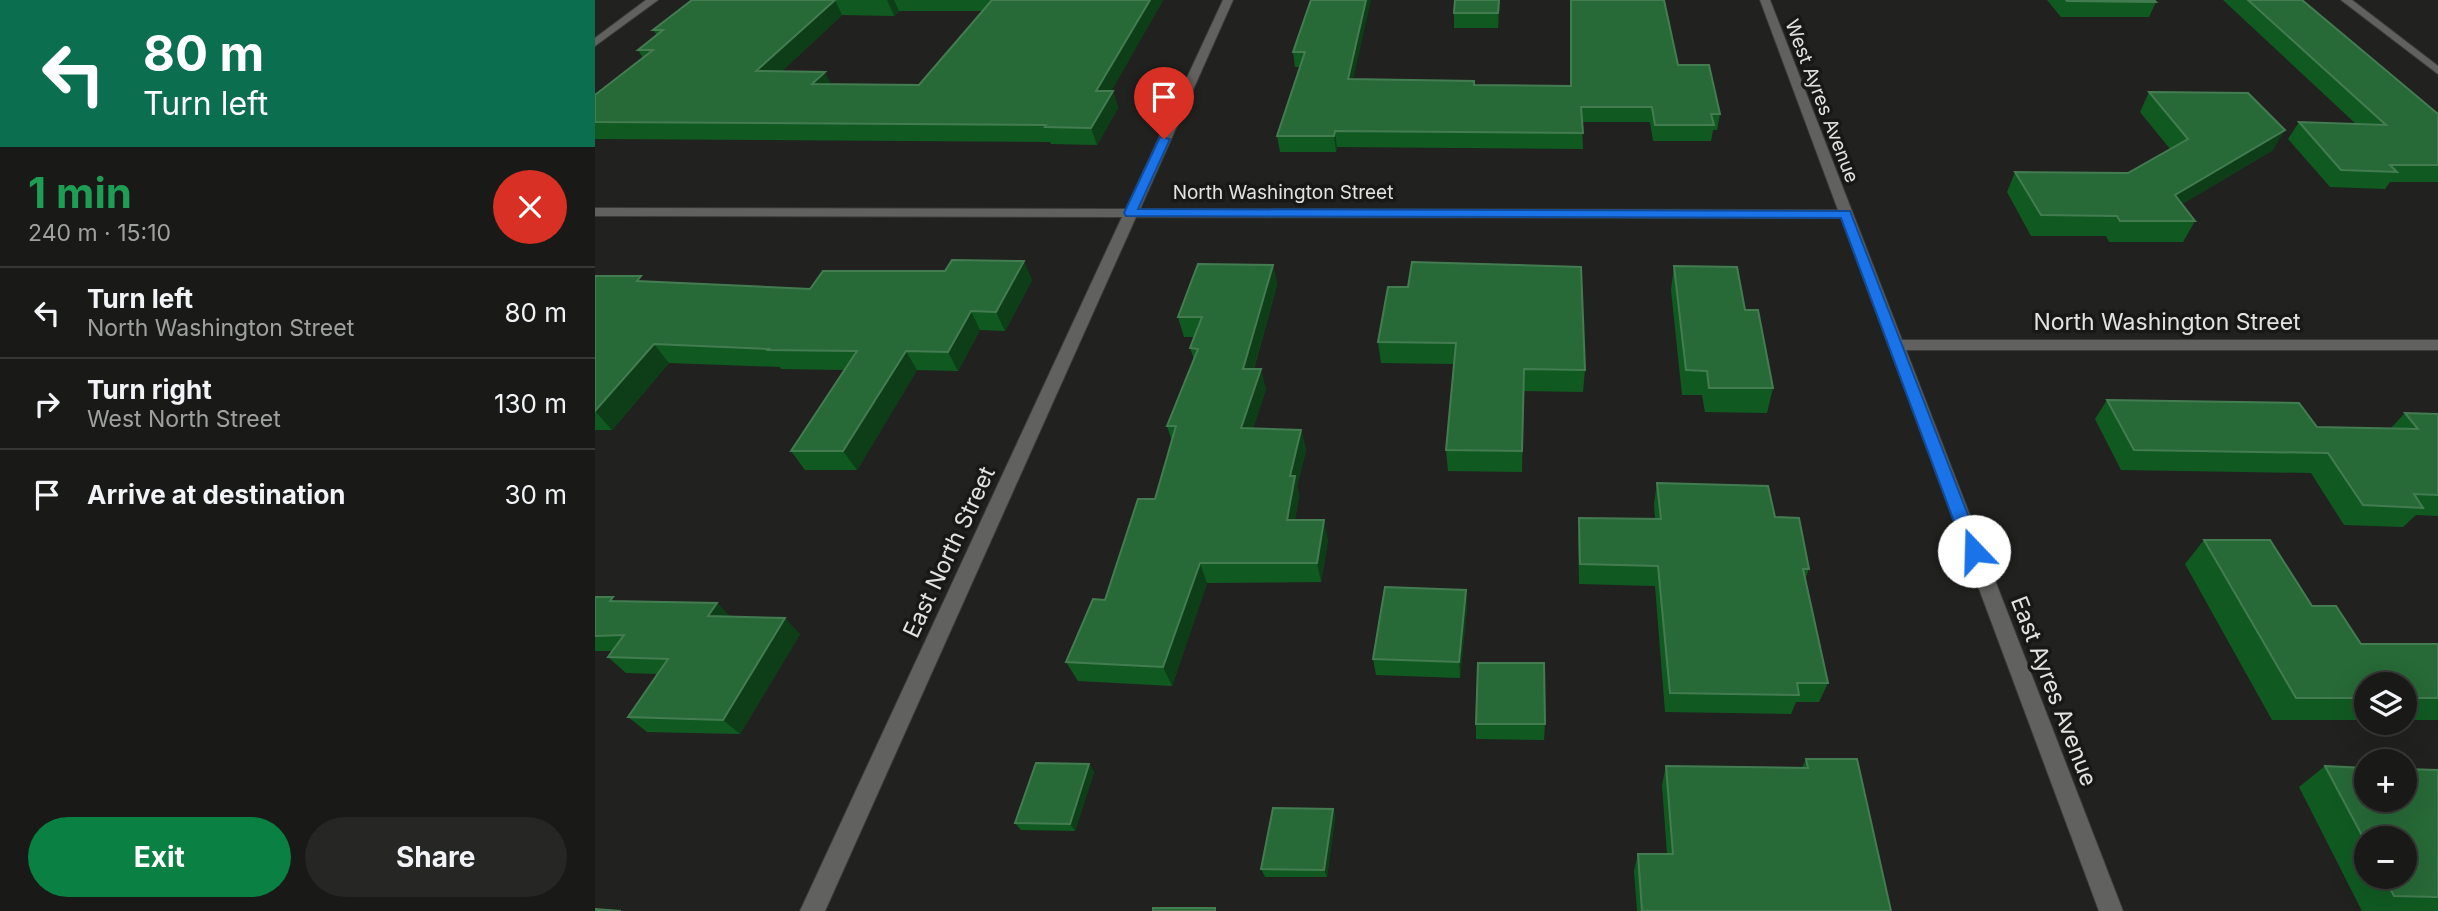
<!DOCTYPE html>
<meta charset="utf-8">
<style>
body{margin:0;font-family:Inter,sans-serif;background:#262724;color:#f1f3f6;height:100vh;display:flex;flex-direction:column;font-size:26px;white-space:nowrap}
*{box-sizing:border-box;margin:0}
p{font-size:23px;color:#9fa1a1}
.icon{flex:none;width:38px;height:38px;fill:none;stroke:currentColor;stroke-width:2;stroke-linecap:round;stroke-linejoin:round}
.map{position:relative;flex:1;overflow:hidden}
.drawer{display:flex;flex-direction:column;background:#191a17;width:595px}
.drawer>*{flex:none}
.hud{background:#0b6e4f;color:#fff;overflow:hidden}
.buttons{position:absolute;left:1759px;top:672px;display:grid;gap:14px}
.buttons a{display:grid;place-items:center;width:63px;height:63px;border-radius:50%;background:#191a17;box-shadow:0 7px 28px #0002,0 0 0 2px #373836;font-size:35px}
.pin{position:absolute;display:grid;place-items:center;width:60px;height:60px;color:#fff;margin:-72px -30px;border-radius:50% 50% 50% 0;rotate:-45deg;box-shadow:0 0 7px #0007}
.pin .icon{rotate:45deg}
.me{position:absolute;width:77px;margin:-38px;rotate:339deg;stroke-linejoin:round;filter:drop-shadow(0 0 5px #0008)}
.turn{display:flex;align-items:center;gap:24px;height:147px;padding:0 28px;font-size:32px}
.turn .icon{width:91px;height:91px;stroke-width:2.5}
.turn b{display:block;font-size:49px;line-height:60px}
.round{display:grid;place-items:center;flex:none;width:74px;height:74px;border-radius:37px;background:#262724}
.headline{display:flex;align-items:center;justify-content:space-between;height:119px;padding:0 28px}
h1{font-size:42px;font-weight:700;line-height:52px;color:#1e9e55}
.action{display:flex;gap:14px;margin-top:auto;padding:14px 28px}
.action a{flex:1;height:80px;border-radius:42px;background:#0b8043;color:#fff;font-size:28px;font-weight:700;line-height:80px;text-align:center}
.action a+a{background:#262724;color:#f1f3f6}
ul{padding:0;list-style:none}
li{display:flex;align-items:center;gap:21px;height:91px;padding:0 28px;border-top:2px solid #373836}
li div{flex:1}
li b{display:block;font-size:26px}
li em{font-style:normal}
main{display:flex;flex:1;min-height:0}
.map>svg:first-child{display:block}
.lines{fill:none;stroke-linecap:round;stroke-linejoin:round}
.minor-casing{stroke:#3b3c39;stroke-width:2}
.minor{fill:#61625f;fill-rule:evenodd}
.wall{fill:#105a22;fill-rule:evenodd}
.shaded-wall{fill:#0d3e18}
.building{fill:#276937;stroke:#447c52;stroke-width:2}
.route{fill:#1a73e8;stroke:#114b97;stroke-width:2}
.labels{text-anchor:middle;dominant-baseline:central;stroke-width:7;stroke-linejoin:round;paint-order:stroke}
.far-street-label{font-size:19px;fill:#e3e4e2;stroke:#181916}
.street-label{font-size:23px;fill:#e3e4e2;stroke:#181916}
</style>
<main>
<section class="drawer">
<div class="hud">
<div class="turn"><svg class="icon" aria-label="left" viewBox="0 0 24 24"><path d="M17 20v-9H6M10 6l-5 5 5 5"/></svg><div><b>80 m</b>Turn left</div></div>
</div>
<div class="headline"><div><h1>1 min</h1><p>240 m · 15:10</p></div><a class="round" style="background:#d93025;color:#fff"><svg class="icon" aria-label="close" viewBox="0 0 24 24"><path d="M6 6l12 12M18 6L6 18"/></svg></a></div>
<ul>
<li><svg class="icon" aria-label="left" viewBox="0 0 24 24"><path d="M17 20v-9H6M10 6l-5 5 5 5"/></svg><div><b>Turn left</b><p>North Washington Street</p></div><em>80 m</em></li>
<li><svg class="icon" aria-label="right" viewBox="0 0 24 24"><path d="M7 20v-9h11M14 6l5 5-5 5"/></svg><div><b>Turn right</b><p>West North Street</p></div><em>130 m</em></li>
<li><svg class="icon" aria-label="arrive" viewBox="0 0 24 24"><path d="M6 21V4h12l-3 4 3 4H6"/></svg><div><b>Arrive at destination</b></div><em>30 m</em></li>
</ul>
<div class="action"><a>Exit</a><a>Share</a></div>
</section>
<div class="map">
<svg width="1843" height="911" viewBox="0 0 1843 911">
<rect width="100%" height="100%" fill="#21221f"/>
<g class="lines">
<g class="minor-casing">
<path id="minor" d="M51,0h12l-63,46v-8z
M628,0h10l-93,209 698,1 -78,-210h10l132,340h536v10h-532l217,561h-24l-258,-693 -705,-1 -311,694h-25l322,-694 -527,-1v-8l531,1z
M1746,0h11l86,66v8z"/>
</g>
<use href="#minor" class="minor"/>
</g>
<path class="wall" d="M97,0h471l-52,91h2l5,17 -21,37 -46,-1 -1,-2 -455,-3v-44l48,-37 -5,-8 19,-15 -4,-5zM304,11h83l-63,74 -88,-1 -49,-13 60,-56 52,1z
M716,0l42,79 122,6 96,1v-86h93l14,65 42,49 -3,16h-4l-2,11h-58l-3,-19h-68l1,27 -246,-2 -1,5h-56l-3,-16 23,-69h-5l-2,-15z
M860,0h45l-2,28h-44v-15z
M1452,0h107l2,2 -7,15h-88z
M1628,0h79l136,114v68h-48l-5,7 -55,-2 -42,-48 11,-17 57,2z
M1554,92l124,58 -91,54 13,17 -12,21h-74l-3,-6h-75l-24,-44 8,-20 113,1 42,-24 -30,-37z
M678,265l4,20 -23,84 12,20 -13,39 48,2 5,20 -9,36 2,10 -4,24 33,20 -7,42 -114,1 -35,103 -94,-5 -12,-19 39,-62 50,-101 17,-58 -5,-15 27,-67 -4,-11 4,-11h-10l-6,-20z
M1079,266l71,44 28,78 -6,25 -62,-1 -3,-17h-20l-11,-105z
M0,276l50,5 165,8 222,-9 -27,51 -25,-1 -22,41 -41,-1 -60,100h-52l-14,-19 53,-81 -63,-1 -1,-2 -111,-4 -57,67h-17z
M813,287l177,83 -2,22 -59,-1 -2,81 -74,-1 -2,-21 8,-86 -73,-1 -3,-21z
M1512,400l210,27 73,2 15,-16 33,1v102l-22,-1 -13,12 -59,-2 -33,-52 -190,-3 -26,-51z
M1062,483l118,34 34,52 -4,10 23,104 -9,19h-23l-5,12 -126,-2 -10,-126 -76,-2 -1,-46 1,-20 76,1 -1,-15z
M1609,540l108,66 49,38h77v76h-33v-36h-39v36h-94l-87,-156z
M871,590l1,17 -7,71 -84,-3 -3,-16z
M0,597l23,4 99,2 13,14 70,17 -60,100 -93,-2 -19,-15 30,-43 -32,-1 -18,-16 4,-6h-17z
M881,724h69l-1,16 -68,-1z
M1211,759l85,152h-254l-3,-40 4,-17h29l-5,-69 4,-19 136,2z
M494,764l5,8 -19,59 -54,-1 -6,-7z
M1730,766l113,4v141h-76l-63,-124zM1771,838l39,39h-39z
M738,809l2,8 -8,60h-62l-4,-8z"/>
<path class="shaded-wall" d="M240,0l7,15 -77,72 -9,-16z
M292,0h7l5,11 -5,5z
M555,0h13l-61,108 -6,-17z
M771,0h5l-21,94 -2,-15z
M904,0h1l-2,28v-15z
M230,72l8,16 -21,-4z
M518,91l5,17 -21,37 -6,-17z
M1690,130l-12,20 -110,65 12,-20z
M740,131l2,16 -1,5 -2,-16z
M429,261l8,19 -27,51 -9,-19z
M678,265l4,20 -29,104 -5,-20z
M376,311l9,19 -22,41 -10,-19z
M59,344l15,19 -57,67 -17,-19z
M311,351l11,19 -60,100 -14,-19z
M666,369l5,20 -19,59 -6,-20z
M706,430l5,20 -9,36 2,10 -7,44 -5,-20 3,-44z
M729,520l4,20 -7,42 -4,-19z
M605,563l7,20 -35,103 -9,-19z
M871,590l1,17 -7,71 -1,-16z
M122,603l16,16 -25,-3z
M190,618l15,16 -60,100 -17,-14z
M494,764l5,8 -19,59 -5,-7z
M738,809l2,8 -8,60 -3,-7z"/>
<path class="building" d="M97,0h143l-79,71 69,1 -13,12 107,1 73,-85h158l-54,91h17l-22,37 -46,-1 1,-2 -451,-3v-27l58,-45h-15l25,-20h-10z
M716,0h55l-18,79 126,2v4l97,1v-86h93l14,65h31l11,49h-9l3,11h-59l-3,-18h-71l2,26 -248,-2 -1,5h-57l28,-84h-12z
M860,0h44l-1,13h-44z
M1471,0h88l2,2 -89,-1z
M1653,0h54l136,114v51h-48l7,7 -56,-2 -42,-48 87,3z
M1554,92l99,1 37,37 -110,65 20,26h-75l-3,-5 -76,-1 -26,-43 113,1 60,-34z
M357,260l72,1 -28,51 -25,-1 -23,41 -42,-1 -63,100h-52l66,-100 -89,-1 1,-1 -115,-5 -59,67v-135h46l-4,5 173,8 13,-18h122z
M817,262l169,5 4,103 -61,-1 -2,82 -76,-1 10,-107 -78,-1 10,-55h20z
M603,264l75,1 -30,104h18l-20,59 60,2 -11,46h5l-8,44h37l-7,43h-117l-37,104 -97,-5 27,-63 12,1 33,-101h17l21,-73h-9l31,-77 -8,-1 12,-31h-24z
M1079,266l63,1 8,43h13l15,78h-64l-2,-17 -21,-1z
M1512,400l192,3 18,24 101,2 -13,-16 33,1v81l-24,-1 9,14 -60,-3 -35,-52 -194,-3z
M1062,483l111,3 7,31 24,1 10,51h-6l25,114h-31l2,12 -129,-2 -12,-127 -78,-2 -1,-46 82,1z
M1609,540h66l42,66h24l25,38h77v54h-33v-14h-39v14h-70z
M790,587l81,3 -7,72 -86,-3z
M0,597h18l-3,4 107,2 -9,13 77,2 -62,102 -95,-3 40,-58 -60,-2 16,-22 -29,1z
M883,663h66l1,61h-69z
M1211,759h51l34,152h-249l-4,-57h35l-7,-88 142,2z
M441,763l53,1 -19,60 -55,-1z
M1730,766l41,2v32h39v-31l33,1v127l-44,-1 -10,-19h21v-39h-39v5z
M678,808l60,1 -9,61 -63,-1z
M558,908h62v3h-62z
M0,909l26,2h-26z"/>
<path class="route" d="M565,137l10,2 -32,70 712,2 132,340 -2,4h-12l-3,-4 -124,-333 -715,-2 -2,-3z"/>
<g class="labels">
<g class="far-street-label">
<text transform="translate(1227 101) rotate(69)">West Ayres Avenue</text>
<text x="688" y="192">North Washington Street</text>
</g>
<g class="street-label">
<text x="1572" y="322">North Washington Street</text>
<text transform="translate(354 552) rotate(-65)">East North Street</text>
<text transform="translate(1459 691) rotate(69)">East Ayres Avenue</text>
</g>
</g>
</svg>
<div class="buttons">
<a><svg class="icon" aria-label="layers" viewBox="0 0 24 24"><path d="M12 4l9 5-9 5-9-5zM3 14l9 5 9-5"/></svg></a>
<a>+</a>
<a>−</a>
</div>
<div class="pin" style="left:569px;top:139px;background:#d93025"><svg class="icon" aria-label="arrive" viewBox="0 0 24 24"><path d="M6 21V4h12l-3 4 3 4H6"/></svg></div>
<svg class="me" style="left:1379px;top:551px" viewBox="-20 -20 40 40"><circle r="19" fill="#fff"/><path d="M0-13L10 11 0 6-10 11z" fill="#1a73e8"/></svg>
</div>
</main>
